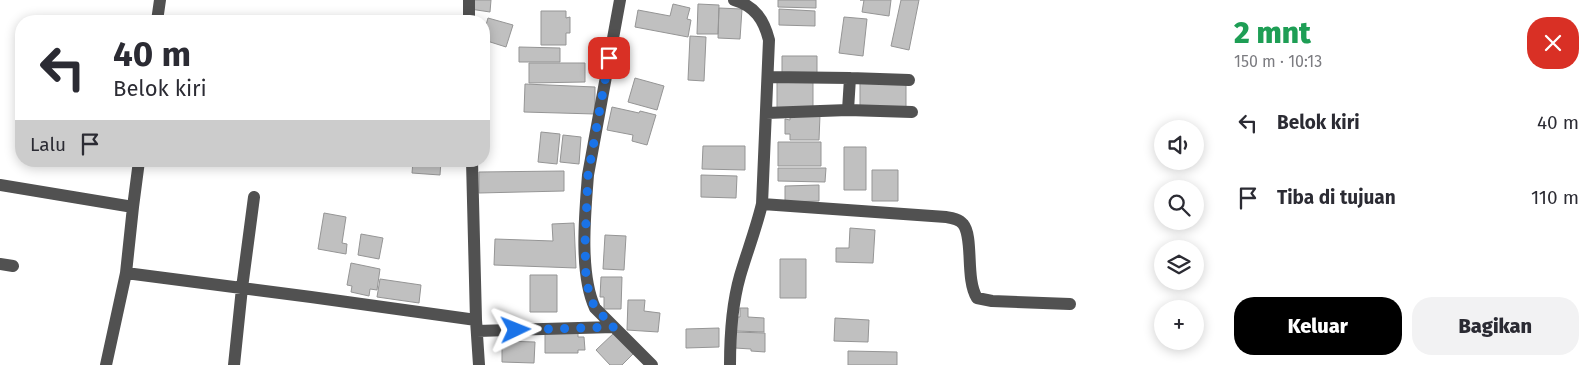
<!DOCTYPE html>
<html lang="id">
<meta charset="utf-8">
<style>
body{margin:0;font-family:"Fira Sans",sans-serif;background:#f2f2f3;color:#2b2b33;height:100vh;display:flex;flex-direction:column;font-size:19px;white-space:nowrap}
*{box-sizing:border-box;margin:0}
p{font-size:16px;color:#7c7c81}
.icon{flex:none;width:28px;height:28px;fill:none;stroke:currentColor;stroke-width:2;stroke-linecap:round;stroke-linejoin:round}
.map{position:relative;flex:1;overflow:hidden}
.details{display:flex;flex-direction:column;background:#fff;width:375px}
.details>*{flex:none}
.banner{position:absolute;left:15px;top:15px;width:475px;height:152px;border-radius:20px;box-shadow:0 2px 12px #0003;background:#fff;color:#2b2b33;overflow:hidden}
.tools{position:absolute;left:1154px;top:120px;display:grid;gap:10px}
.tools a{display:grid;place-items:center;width:50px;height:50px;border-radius:50%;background:#fff;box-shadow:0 2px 12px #0003;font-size:25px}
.pin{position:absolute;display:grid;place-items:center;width:42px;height:42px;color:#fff;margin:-21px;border-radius:10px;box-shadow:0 2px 8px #0006}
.me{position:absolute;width:55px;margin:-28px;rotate:88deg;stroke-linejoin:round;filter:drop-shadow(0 0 4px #0008)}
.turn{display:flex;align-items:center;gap:18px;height:105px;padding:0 15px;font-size:22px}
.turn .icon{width:65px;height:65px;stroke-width:2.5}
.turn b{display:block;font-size:35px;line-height:42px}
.then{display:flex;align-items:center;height:48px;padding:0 15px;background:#0003;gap:10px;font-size:19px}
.round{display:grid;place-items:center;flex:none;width:52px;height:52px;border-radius:20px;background:#f2f2f3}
.overview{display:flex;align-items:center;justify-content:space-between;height:85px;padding:0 15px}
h1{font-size:30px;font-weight:800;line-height:38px;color:#1e9e55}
.primary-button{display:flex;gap:10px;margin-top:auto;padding:10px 15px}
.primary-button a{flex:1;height:58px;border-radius:20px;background:#000;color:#fff;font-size:20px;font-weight:800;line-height:58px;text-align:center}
.primary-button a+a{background:#f2f2f3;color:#2b2b33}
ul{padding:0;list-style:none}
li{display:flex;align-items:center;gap:15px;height:75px;padding:0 15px}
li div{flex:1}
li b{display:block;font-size:19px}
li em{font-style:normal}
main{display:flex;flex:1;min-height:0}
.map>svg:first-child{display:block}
.building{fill:#c0c0c0;stroke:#959595}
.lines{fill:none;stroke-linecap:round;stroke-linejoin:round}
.minor{stroke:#515151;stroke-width:12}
.route{stroke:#1a73e8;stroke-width:9;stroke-dasharray:0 16.2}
</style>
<main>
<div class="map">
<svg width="1219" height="365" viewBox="0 0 1219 365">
<rect width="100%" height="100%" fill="#fff"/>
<path class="building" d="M471,0h20l-1,12 -20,-3z
M778,0h38v8l-38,-1z
M860,0h31l-2,16 -27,-4 2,-12z
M901,0h18l-10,50 -18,-4z
M673,4l17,4 -3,11 4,1 -3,17 -53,-10 3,-17 32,6z
M698,4l21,1 -1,29h-21z
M719,8l23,1 -2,30 -22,-1z
M779,9l36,2v15l-36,-1z
M541,11h25v7l4,-1v16h-4v12h-25z
M406,17l27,2v2h-27z
M844,17l23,2 -4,37 -24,-3z
M488,18l25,7 -7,22 -22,-7v-8z
M690,36l16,1 -2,44 -16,-1z
M519,47l41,1v14h-41z
M782,56h35v19l-35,1z
M529,63h56v19l-56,1z
M635,78l29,8 -7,24 -29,-8z
M777,82h36v26h-36z
M860,82l46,1v25l-46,-1z
M525,84l70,3v27l-71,-2z
M612,107l27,6 1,-2 16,4 -9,30 -15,-4 1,-6 -26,-5z
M790,115h30l-1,25h-29v-6h-5v-15l5,1z
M541,132l19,2 -3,30 -19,-2z
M563,135l18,2 -2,27 -19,-2z
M778,142h43v24h-43z
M703,146h42v24l-43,-1z
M844,147h22v43h-22z
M413,161h28l-1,14 -28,-2z
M778,168h48l-1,14 -47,-1z
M872,170h26v31h-26z
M564,171v20l-85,2v-21z
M701,175l36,1 -1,22 -35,-1z
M819,185v16l-34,1v-16z
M324,213l22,4 -4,26 5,1 -1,10 -28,-5z
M574,223l2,45 -82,-3 1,-26 58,2 -1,-17z
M850,228l25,2 -2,33 -37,-1v-14h13z
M361,234l22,4 -4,21 -21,-4z
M605,235l21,1 -2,34 -21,-1z
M780,259h26v39h-26z
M351,263l29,6 -3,21 -7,-1 -1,7 -18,-4 1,-6 -5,-1z
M530,275h27v37h-27z
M601,277h21l-1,32h-17v-12h-4z
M380,279l41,6 -2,18 -42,-6z
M628,300h17l-1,11 16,2 -2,19 -31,-2z
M740,308h8v9l16,1v14l-28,-1 1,-14h3z
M835,318l34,2 -1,22 -34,-1z
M719,328v19l-33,1v-19z
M578,332v5h6l1,13h-7v3h-33v-20z
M615,332l19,21 -12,12h-12l-14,-15z
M735,332l30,1v19l-14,-1v-2l-16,-1z
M502,341l33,1 -1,21 -32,-1z
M848,351l49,1v13h-49z"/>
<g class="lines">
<path class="minor" d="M620,0l-32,175c-3,39 -9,98 7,133l57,57
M157,21l3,-21
M469,21v-21
M850,78l59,2
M848,110l64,2
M766,113l82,-3 2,-32 -82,-1
M472,161l4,159 3,45
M0,185l133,22 -7,66 185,24 165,23
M762,204l184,13c6,1 13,2 17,7 11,13 2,55 14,74l15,3 78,3
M133,207l6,-46
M0,264l13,2
M477,331l137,-4
M106,365l20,-92
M234,365l8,-77 12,-91
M730,365c0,-30 2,-61 10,-89 7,-24 16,-47 22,-72l7,-164c-5,-20 -14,-34 -35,-40"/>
</g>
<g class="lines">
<path class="route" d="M516,330l98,-3 -19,-19 -5,-12 -4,-16 -1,-36 3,-69 21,-117"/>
</g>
</svg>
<div class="tools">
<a><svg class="icon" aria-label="sound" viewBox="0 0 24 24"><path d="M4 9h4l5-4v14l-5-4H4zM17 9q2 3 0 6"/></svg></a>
<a><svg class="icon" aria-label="search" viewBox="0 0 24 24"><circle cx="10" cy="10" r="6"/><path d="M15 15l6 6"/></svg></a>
<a><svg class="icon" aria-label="layers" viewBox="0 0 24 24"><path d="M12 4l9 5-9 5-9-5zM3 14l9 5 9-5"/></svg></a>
<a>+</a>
</div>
<div class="pin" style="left:609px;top:58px;background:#d93025"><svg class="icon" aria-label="arrive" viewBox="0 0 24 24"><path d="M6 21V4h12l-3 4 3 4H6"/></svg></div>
<svg class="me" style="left:516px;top:330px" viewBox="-20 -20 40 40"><path d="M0-17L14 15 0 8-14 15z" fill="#1a73e8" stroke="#fff" stroke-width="4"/></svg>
<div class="banner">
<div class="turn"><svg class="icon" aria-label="left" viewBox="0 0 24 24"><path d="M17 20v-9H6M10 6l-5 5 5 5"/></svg><div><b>40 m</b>Belok kiri</div></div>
<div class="then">Lalu<svg class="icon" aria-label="arrive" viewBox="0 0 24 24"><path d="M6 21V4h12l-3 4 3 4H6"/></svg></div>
</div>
</div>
<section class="details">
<div class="overview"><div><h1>2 mnt</h1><p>150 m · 10:13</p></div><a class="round" style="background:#d93025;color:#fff"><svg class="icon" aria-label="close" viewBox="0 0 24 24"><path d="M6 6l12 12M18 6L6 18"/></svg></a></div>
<ul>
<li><svg class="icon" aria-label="left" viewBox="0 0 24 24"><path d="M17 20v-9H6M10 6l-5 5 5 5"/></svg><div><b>Belok kiri</b></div><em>40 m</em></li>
<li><svg class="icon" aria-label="arrive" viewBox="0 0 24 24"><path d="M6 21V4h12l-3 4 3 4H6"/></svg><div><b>Tiba di tujuan</b></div><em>110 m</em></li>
</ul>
<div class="primary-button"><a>Keluar</a><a>Bagikan</a></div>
</section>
</main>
